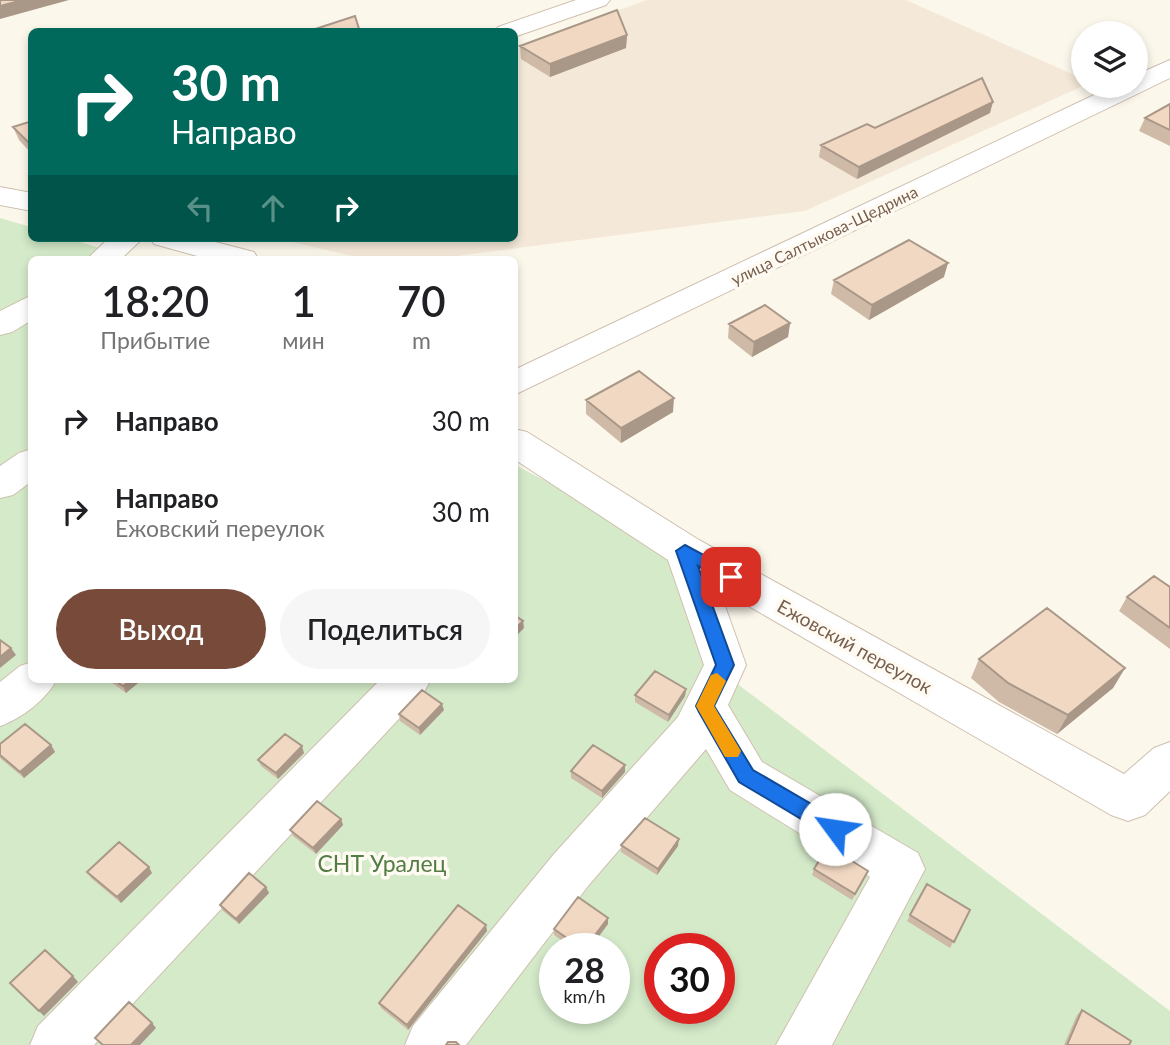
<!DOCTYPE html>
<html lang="ru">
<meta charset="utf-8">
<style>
body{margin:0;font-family:Lato,sans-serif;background:#f6f6f6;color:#202124;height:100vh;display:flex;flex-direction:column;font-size:26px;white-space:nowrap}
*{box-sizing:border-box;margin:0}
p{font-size:23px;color:#757577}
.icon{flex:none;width:38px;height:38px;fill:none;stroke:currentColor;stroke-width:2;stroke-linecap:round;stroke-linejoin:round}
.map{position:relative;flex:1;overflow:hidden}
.details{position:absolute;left:28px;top:256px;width:490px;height:427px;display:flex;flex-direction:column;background:#fff;border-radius:10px;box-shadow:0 4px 10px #0003}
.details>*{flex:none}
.guide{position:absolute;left:28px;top:28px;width:490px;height:214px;border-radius:10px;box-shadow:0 4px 10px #0003;background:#00695c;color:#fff;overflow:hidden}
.tools{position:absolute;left:1071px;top:21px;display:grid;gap:14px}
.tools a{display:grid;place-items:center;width:77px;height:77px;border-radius:50%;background:#fff;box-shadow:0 4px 10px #0003;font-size:35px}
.speed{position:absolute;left:539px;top:933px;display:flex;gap:14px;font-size:35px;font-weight:700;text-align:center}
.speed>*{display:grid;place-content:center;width:91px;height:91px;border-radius:50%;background:#fff;box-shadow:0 4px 10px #0003;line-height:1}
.speed small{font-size:18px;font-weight:400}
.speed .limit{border:10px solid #d22;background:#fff;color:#111}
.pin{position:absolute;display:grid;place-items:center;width:60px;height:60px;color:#fff;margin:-30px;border-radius:14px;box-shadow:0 4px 10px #0006}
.me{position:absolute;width:77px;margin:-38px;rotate:301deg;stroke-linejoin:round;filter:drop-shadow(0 0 5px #0008)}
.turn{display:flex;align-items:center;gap:24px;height:147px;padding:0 28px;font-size:32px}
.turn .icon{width:91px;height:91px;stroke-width:2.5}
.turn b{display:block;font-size:49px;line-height:60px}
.lanes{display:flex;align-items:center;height:66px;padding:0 28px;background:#0003;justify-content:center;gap:35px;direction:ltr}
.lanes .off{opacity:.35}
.eta{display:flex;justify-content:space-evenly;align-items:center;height:119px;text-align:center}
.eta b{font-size:42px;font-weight:600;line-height:49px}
.action{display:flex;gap:14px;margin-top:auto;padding:14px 28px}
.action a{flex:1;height:80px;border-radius:42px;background:#774a3a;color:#fff;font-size:28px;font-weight:600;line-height:80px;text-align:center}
.action a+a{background:#f6f6f6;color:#202124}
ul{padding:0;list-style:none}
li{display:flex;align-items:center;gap:21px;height:91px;padding:0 28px}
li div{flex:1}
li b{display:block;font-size:26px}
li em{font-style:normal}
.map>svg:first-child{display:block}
.residential{fill:#f4e9d9}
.green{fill:#d4eac9;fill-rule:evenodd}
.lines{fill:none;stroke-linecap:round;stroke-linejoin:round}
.minor-casing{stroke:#cfc0b0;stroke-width:2}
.minor{fill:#fff;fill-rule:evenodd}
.wall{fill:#cfbaa8}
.shaded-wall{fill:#a99788}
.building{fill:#f1d8c3;stroke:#a99788;stroke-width:2}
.route{fill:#1a73e8;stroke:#114b97;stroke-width:2}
.slow{fill:#f59e0b}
.labels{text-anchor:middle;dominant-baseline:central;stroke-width:7;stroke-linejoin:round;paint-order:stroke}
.far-street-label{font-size:16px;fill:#775f4e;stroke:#fffaf2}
.street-label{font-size:19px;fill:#775f4e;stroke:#fffaf2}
.near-park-label{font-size:23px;fill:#527d45;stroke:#fffaf2}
</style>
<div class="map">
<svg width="1170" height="1045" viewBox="0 0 1170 1045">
<rect width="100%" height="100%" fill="#fcf7eb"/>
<path class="residential" d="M647,0h259l177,79v7l-278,125 -372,48h-68l-90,-21h239l1,-191z"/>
<path class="green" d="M0,218l31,9 1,11h35l68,21h-103v420h482l1,-214 158,82 30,111 467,353v34h-1170zM555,948h59v60h-59zM660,948h59v60h-59z"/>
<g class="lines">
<g class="minor-casing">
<path id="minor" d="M576,0h34l-4,5 -92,32v-5h-20l4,-5z
M1170,60v18l-656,317v-25l599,-284h23v-11z
M0,187l32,6v18l-32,-6z
M109,238h34l-22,21h-34z
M150,238h50l54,14 4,7h-50l-54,-15z
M32,295v25l-20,12 -12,3v-24z
M514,429l13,3 172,108 425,234 30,-26 16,-6v49l-25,24 -17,6 -17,-6 -392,-226 27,76 -18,40 34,57 156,91 7,16 -93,176h-56l94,-168 -140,-87 -24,-41 -118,137 -122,159h-61l8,-19 141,-172 124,-137 26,-52 -36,-105 -154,-101z
M32,449v32l-19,14 -13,3v-32l19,-13z
M32,662v17h25c-11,21 -35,39 -57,47v-44l20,-16z
M381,679h50l-7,13 -330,353h-64l8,-19z"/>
</g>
<use href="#minor" class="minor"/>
</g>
<path class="wall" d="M627,35l-1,13 -76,29 -29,-18 -1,-13z
M1170,104v42l-31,-15 6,-13z
M990,113l-133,66 -38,-22 2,-12 54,-17z
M32,121v33l-13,-14 -6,-13z
M944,277l-75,43 -38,-26 3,-14z
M790,323l-2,14 -36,20 -24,-19 1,-14z
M586,400l87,12 -52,31 -35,-29z
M1170,587v62l-51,-38 8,-14z
M979,659l146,9 -12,20 -56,46 -58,-32 -28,-24z
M107,679h36l-17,14z
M686,689l-1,7 -17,26 -33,-20v-7z
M444,710l-24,25 -20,-14 -1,-7z
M0,744l51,1 4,7 -31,26 -24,-20z
M304,753l-26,26 -17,-13 -3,-6z
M625,765v7l-23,26 -31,-20v-7z
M341,819l2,6 -27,29 -23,-18 -3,-6z
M621,845l57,1 -21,29 -36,-23z
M814,869l54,2 -16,29 -40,-25z
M87,872l65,1 -31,30 -30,-25z
M927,884l43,26 -20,38 -43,-27z
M266,887l3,6 -30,31 -16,-13 -3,-6z
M608,918v6l-18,24h-17l-19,-13v-6z
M486,925l1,6 -79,99 -27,-22 -2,-5z
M1082,1010l47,35h-65l13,-30z"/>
<path class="shaded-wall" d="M23,0h46l-69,19v-13z
M627,35l-1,13 -76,29v-13z
M993,102l-3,11 -133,66 2,-12z
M948,263l-4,14 -75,43 3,-15z
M790,323l-2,14 -36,20 2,-15z
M674,398l-1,14 -52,31v-15z
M523,621l1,7 -10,10v-8z
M11,648l5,7 -16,13v-11z
M1125,668l-12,20 -56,46 11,-19z
M132,679h11l-17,14 -3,-7z
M686,689l-1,7 -17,26 1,-7z
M442,704l2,6 -24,25 -1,-7z
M51,745l4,7 -31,26 -4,-6z
M302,746l2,7 -26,26 -2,-6z
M625,765v7l-23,26v-7z
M341,819l2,6 -27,29 -3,-6z
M679,839l-1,7 -21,29 1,-6z
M149,867l3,6 -31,30 -4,-6z
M266,887l3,6 -30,31 -3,-5z
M608,918v6l-18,24h-5z
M486,925l1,6 -79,99 -1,-5z
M73,976l5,6 -34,34 -5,-5z
M152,1023l4,5 -16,17h-9z"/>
<path class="building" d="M0,0h23l-23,6z
M617,10l10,25 -77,29 -30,-18z
M355,16l5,16h-54z
M982,78l11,24 -134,65 -38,-22 46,-21 8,4z
M1170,104v26l-25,-12z
M32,121v25l-19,-19z
M909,240l39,23 -76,42 -38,-25z
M765,305l25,18 -36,19 -25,-18z
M639,371l35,27 -53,30 -35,-28z
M1154,576l16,11v41l-43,-31z
M1047,608l78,60 -57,47 -60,-32 -29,-24z
M514,615l9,6 -9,9z
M0,640l11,8 -11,9z
M655,671l31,18 -17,26 -34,-20z
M113,679h19l-9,7z
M422,690l20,14 -23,24 -20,-14z
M25,724l26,21 -31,27 -20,-17v-11z
M285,734l17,12 -26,27 -18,-13z
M593,745l32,20 -23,26 -31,-20z
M317,801l24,18 -28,29 -23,-18z
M645,818l34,21 -21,30 -37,-24z
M119,842l30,25 -32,30 -30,-25z
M828,846l40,25 -13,23 -41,-25z
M249,873l17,14 -30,32 -16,-14z
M927,884l43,26 -16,32 -44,-27z
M578,897l30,21 -23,30h-4l-27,-19z
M458,905l28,20 -79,100 -28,-22z
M45,950l28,26 -34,35 -29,-28z
M129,1002l23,21 -21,22h-28l-8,-7z
M1082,1010l49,31 -2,4h-62z
M448,1042h8l3,3h-13z"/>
<path class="route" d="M685,545l52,28 3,4 -9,7 -33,-18 36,99 -20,41 39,64 89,52 3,7 -3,6 -7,3 -7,-3 -89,-53 -40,-70 -3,-6 20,-41 -40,-114z"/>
<path class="slow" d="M717,673l9,8 -12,25 27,45 -3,6h-13l-29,-51 15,-31z"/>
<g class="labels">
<g class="far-street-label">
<text transform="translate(824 235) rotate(-26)">улица Салтыкова-Щедрина</text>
</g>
<g class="street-label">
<text transform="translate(855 646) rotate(29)">Ежовский переулок</text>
</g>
<g class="near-park-label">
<text x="382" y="863">СНТ Уралец</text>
</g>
</g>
</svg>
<div class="tools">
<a><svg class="icon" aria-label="layers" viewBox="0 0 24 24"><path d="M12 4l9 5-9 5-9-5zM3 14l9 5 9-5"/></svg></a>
</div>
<div class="speed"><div>28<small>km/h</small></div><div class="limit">30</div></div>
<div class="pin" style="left:731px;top:577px;background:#d93025"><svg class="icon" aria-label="arrive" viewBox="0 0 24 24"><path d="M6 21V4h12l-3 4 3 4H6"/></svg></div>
<svg class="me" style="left:835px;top:829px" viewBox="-20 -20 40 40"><circle r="19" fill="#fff"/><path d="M0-13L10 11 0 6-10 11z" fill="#1a73e8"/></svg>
<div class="guide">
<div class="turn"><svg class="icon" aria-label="right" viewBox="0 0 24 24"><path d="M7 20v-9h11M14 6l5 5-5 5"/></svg><div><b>30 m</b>Направо</div></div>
<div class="lanes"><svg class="icon off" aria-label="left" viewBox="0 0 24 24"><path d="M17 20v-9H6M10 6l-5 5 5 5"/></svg><svg class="icon off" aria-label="ahead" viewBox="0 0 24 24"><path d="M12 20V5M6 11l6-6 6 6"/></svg><svg class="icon" aria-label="right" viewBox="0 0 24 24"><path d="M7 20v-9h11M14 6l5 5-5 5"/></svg></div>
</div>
<section class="details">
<div class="eta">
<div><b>18:20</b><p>Прибытие</p></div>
<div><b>1</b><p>мин</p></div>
<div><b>70</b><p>m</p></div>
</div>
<ul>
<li><svg class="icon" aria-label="right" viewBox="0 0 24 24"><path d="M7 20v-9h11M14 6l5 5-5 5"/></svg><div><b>Направо</b></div><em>30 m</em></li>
<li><svg class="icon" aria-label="right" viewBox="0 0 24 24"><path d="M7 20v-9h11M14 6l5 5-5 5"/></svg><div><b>Направо</b><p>Ежовский переулок</p></div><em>30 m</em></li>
</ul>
<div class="action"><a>Выход</a><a>Поделиться</a></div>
</section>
</div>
